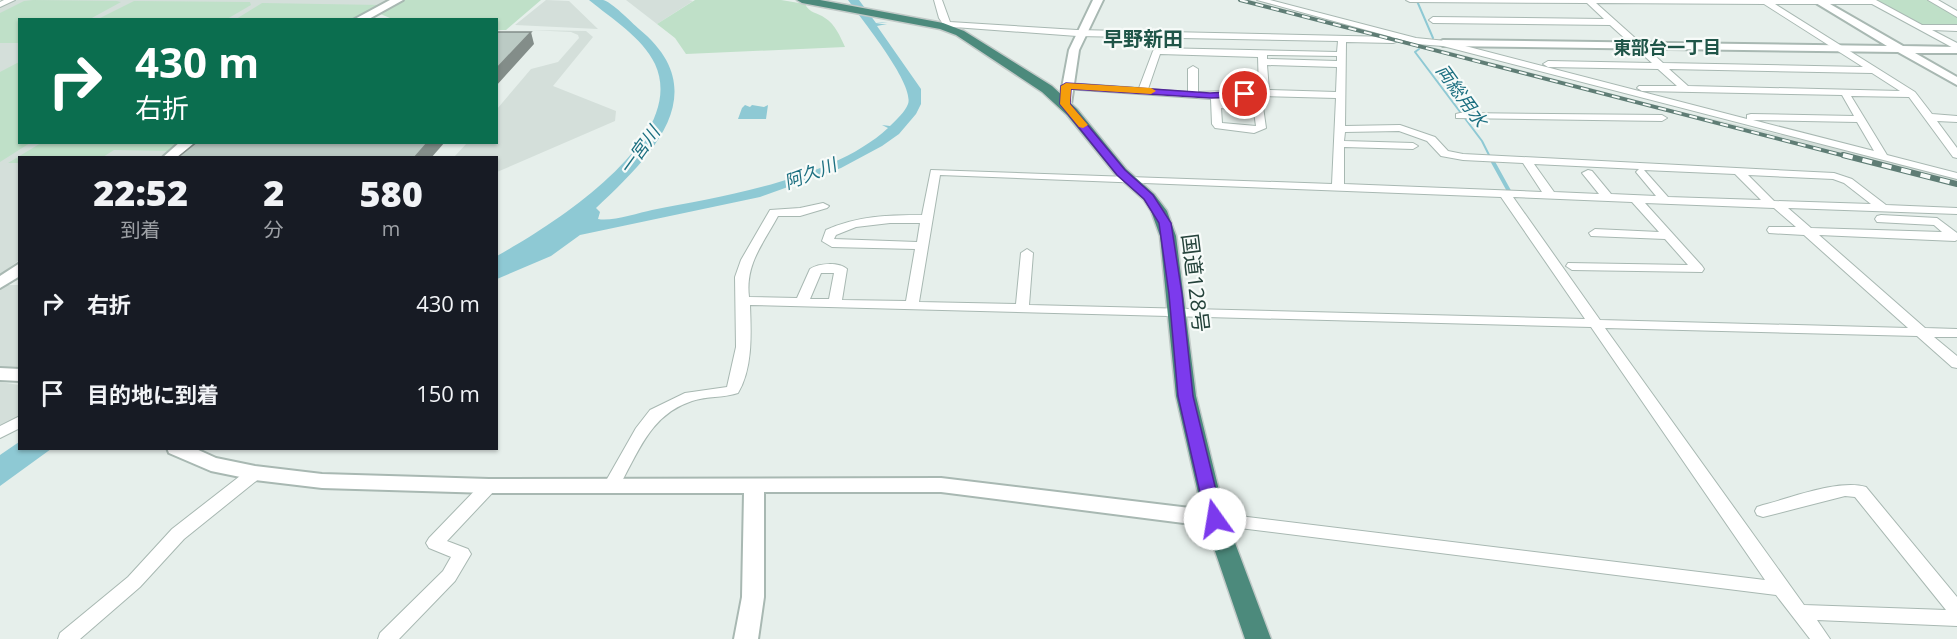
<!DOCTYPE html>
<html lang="ja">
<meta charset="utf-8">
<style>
body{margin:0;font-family:"Open Sans","Noto Sans JP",sans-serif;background:#242831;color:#f1f3f6;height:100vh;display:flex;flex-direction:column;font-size:22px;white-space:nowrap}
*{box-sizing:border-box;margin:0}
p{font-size:20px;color:#9ea1a6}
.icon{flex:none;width:33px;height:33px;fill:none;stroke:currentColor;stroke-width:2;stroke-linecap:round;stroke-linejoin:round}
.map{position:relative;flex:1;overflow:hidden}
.side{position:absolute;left:18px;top:156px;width:480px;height:294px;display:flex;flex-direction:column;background:#171b24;border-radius:0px;box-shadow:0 2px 4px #0004}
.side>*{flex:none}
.top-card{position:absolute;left:18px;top:18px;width:480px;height:126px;border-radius:0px;box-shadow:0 2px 4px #0004;background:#0b6e4f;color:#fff;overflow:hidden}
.pin{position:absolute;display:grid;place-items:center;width:51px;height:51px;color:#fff;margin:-26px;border:3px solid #fff;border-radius:50%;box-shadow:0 2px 6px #0007}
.me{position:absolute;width:66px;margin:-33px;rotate:347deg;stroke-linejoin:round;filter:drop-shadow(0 0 4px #0008)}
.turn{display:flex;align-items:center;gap:21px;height:126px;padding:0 18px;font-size:27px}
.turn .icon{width:78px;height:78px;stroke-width:2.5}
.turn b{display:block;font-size:42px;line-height:51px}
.eta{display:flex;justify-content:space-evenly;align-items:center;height:102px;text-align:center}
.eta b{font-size:36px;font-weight:800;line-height:42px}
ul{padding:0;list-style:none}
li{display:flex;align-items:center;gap:18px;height:90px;padding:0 18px}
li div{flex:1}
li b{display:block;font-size:22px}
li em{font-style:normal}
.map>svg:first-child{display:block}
.built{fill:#d4dfda}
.green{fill:#bfe0c8}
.water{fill:#8ec9d4}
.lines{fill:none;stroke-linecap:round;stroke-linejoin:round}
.stream-far1{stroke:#8ec9d4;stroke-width:2}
.stream{stroke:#8ec9d4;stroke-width:4}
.minor-casing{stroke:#a8b8b2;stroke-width:2}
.tertiary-casing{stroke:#a8b8b2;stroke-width:4}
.trunk-casing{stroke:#c2cac8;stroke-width:3}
.minor{fill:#fff;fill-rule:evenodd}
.tertiary{fill:#fff;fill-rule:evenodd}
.trunk{fill:#4c8a7c;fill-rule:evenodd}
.rail-far1-casing{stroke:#5f7d75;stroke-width:4}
.rail-casing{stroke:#5f7d75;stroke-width:6}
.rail-far1{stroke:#f7fbf9;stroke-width:2;stroke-dasharray:8;stroke-linecap:butt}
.rail{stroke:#f7fbf9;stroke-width:4;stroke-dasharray:10;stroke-linecap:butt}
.shaded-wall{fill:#838d89}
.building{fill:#bbcac4;stroke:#838d89;stroke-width:1.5}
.route{fill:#7c3aed;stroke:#51269a;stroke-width:1.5}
.slow{fill:#f59e0b}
.labels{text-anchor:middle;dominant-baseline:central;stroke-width:4.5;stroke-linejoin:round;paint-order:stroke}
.far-neighbourhood-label{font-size:18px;font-weight:bold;fill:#1f5548;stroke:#f7fbf9}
.far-water-label{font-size:18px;font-style:italic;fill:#1c6f80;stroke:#f7fbf9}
.far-quarter-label{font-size:20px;font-weight:bold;fill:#1f5548;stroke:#f7fbf9}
.street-label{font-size:21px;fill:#24423a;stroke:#f7fbf9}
</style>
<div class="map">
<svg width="1957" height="639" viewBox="0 0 1957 639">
<rect width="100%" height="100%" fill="#e6efeb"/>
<path class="built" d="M12,0h379l-40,19 -331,1v122l160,1 -20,14 -140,1 -1,102 -19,15v-269z
M546,0l23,1 29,28 -83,-4z
M626,0h63l4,1 -36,23z
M1236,0h14l154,40 -19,-1z
M529,30l57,1 7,6 -40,49 63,25 -1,10 -118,51 -1,-14 -42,-1 13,-14 29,-1 1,-33 34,-40 27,-7 21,-24 -1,-3 -7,-3z
M1392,41h17l270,70 102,24 3,-3 173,46v7z
M6,285h13v85l-19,-2v-78z
M0,382l19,3v34l-19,12z"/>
<path class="green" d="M33,0l84,1 4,1 -31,17 -70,1 -1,23h-19v-30l24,-12z
M405,0h136l-35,30h-9l-1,-10 -92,-1 -14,-1 -12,-5z
M695,0h86l24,4c5,10 12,8 20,14 10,6 15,18 20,29l-159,7 -11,-16 -18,-14z
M1874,0h56l27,16v11l-35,-1z
M134,1l116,1 1,3 -24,14h-129z
M262,3l119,2 -30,14h-115z
M19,62l1,80 10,1 -30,19v-90z
M41,143h139l-12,8 -54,-1 -11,7 -83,1 -1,5h-11z"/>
<path class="water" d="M589,0c4,0 10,0 14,0 9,2 28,22 36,29 78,64 11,128 -43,179l4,4 -2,7c13,3 40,-6 54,-9 72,-14 181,-31 236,-82l-6,-3 8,1c6,-6 15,-14 18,-22 7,-20 -47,-85 -60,-104h11l17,23 12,-1 -12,2h11l-10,2 44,63v15l-5,10 -17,20 -17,12 -41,22 -81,29 -180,38 -29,21 -54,23v-23c52,-29 193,-116 158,-192 -13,-27 -43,-45 -66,-64z
M745,105l5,2 2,-2 12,2 4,-2 -2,14h-28l4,-11z
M19,442l1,6 31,1 -51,37v-31z"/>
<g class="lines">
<path class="stream-far1" d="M1417,1l16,37
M1419,49l-4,3 67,89 8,16"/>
<path class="stream" d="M1493,162l16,29"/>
<g class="minor-casing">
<path id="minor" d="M4,0h11l-15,7v-5z
M934,0h8l8,22 127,8 315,7 -135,-37h13l146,38 30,3 301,78v-4l4,-1 103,2 -12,-21 -200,-4 -5,-3 2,-2h38l-19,-17 -110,-2 -5,-3 5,-3 104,2 -42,-38 -177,-2 -4,-3 4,-3 171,2 -17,-16 -177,-1 -4,-2h470l46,25h35v6l-25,-1 25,13v7l-85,-46h-97l140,88 17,22 25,2v6l-20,-1 20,27v10l-4,-1 -44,-60 -58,-1 36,59 70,18v6l-514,-133 -27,-2 -20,-6v4l-3,1 -47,-1 -1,84 55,-1 35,12 13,14 15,3 371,19 18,6 34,26 71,3v6l-169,-6 23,20 131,4 -8,-7 -57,-3 -2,-3 2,-3 4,-1 56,3 20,15v7l-2,1 -136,-6 106,93 32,1v8h-23l23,19v12l-5,-1 -35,-31 -312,-8 199,277 142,5 -91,-113 -10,-1 -82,21 -6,-2 -2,-4 2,-4 6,-2c28,-7 75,-26 103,-18l91,110v29l-140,-6 13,19h-20l-34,-44 -561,-70 -6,-2 -2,-4 2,-4 6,-2 550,67 -174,-253 -841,-22c1,28 3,63 -12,88 -15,5 -31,3 -46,8 -43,14 -54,53 -75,89l-6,2 -6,-2 -2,-4 33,-58 14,-18 35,-17 42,-6 9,-40 -1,-70 6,-17 29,-50 30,-2 23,-5 6,3 -2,2 -27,8h-22c-15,28 -33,48 -29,81l48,1 13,-29c9,-6 29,-7 37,0l-5,31 64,1 9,-52 -83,-2 -10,-6 4,-11c31,-14 62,-15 96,-15l9,-45 401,14 4,-86 -78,-2 -37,2v4l42,5 3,21 -12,5 -39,-5 -3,-4 -1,-25 -145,-10 -5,-3 5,-3 73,5 14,-37 4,-3 180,4 1,-11 -261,-5 -123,-9 -11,2 -4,-3 4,-2 -4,-6zM1596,3l168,1 99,63 -200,-4zM1160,54l98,3 1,33 -61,2v-23l-5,-3 -5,3v23l-40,-3zM1267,55l70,1v5l-70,-2zM1267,65l70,2 -1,25 -67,-2zM1669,69l203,4 28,18 -212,-5zM1221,108l33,4 2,14 -34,-3zM1753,120l104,2 17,29zM1399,131l28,10 14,15 22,4 60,3 19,29 -198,-8v-37l69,2 5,-3 -5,-3 -69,-2 1,-9zM1534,164l105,5 -3,3 20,24 -45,-2 -19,-23 -4,-1 -6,3 17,21 -45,-2zM1644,170l91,4 26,26 -93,-3zM940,175l561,22 84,122 -556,-14 4,-52 -6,-4 -6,4 -5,51 -97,-2zM1748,175l85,4 11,4 27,21 -97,-3zM1513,197l119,5 27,30 -64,-3 -6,4 2,3 74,3 23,26 -120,-2 -2,3 6,4 130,2 2,-3 -2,-3 -57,-63 129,5 22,19h-27l-2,3 2,3 35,2 104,93 -308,-8zM890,223h30l-3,19 -83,-3 2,-4 20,-8zM821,273h13l-5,26h-19z
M1928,0h10l19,11v6z
M1460,113l202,2 5,3 -5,3 -206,-3v-4z
M20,416v12l-20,10v-12z
M255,467l6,2 2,4 -2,4 -77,62 -44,48 -60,52h-22l2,-6 68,-56 44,-48 77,-60z
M489,480l6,2 2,4 -2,4 -48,51 21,8 3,5 -16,27 -56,58h-21l2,-6 63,-62 8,-14 -22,-9 -3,-5 3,-5 54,-56z"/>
</g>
<g class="tertiary-casing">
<path id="tertiary" d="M390,0h13l-36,20h-14z
M1093,0h10l-24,50 -8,54 -2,3h-8l-2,-3 10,-54z
M1811,0h12l80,46 54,1v6h-42l42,24v8l-59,-33 -455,-6 -5,-3 5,-3 444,6z
M180,142h15l-18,16h-15z
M20,263v13l-20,12v-12z
M0,368l20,1v12l-20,-1z
M167,448h27l22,10 39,8 67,8 167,5 452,-1 274,33 7,3 3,5 -3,5 -7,3 -274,-35h-177v105l-6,42h-24l8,-42 2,-104h-255l-167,-5 -67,-8 -44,-9 -42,-18z"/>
</g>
<g class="trunk-casing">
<path id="trunk" d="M797,0h23l123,23 21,8 88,55 25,23 49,60 28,25 13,17 9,25 20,160 30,123 45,120h-26l-41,-120 -28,-123 -16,-160 -9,-25 -7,-11 -28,-25 -49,-60 -25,-23 -86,-57 -16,-6 -138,-26z"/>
</g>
<use href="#minor" class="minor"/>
<use href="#tertiary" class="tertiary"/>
<use href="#trunk" class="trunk"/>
<g class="rail-far1-casing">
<path id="rail-far1" d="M1240,0l609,157"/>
</g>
<g class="rail-casing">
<path id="rail" d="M1843,155l114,29"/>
</g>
<use href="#rail-far1" class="rail-far1"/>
<use href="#rail" class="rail"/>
</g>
<path class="shaded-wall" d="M531,32l3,12 -38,42v-17z
M428,142h17l-14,16h-17z"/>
<path class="building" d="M496,32h35l-35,37z
M197,142h231l-14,16h-237z"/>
<path class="route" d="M1066,83l144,10 35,-2 4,3 -4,3 -35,1 -139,-9 -1,15 55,66 28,25 18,28 11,71 11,102 30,123 -2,4 -6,2 -6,-2 -3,-4 -28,-123 -9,-102 -10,-71 -15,-24 -27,-24 -57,-71 1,-18z"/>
<path class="slow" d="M1066,83l85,5 5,3 -5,3 -80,-5 -1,15 18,21 -5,3 -4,-1 -19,-23 1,-18z"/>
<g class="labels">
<g class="far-neighbourhood-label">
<text x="1667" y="47">東部台一丁目</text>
</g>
<g class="far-water-label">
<text transform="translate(1462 95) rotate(54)">両総用水</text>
<text transform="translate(639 150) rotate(-54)">一宮川</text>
<text transform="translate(810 173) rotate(-21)">阿久川</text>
</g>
<g class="far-quarter-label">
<text x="1143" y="38">早野新田</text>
</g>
<g class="street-label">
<text transform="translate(1196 283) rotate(83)">国道128号</text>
</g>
</g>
</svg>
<div class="pin" style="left:1245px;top:94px;background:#d93025"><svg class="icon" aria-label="arrive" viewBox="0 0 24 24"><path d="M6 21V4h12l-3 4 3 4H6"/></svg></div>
<svg class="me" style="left:1215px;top:519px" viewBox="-20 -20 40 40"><circle r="19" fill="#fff"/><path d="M0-13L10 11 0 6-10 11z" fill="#7c3aed"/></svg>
<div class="top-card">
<div class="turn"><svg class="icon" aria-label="right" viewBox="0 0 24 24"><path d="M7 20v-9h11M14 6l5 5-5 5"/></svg><div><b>430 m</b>右折</div></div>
</div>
<section class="side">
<div class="eta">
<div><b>22:52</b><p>到着</p></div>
<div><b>2</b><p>分</p></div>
<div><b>580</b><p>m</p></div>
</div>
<ul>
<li><svg class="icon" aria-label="right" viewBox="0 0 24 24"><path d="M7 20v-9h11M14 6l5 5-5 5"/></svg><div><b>右折</b></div><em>430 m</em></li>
<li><svg class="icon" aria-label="arrive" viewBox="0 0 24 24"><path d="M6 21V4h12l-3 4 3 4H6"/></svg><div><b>目的地に到着</b></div><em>150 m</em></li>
</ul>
</section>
</div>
